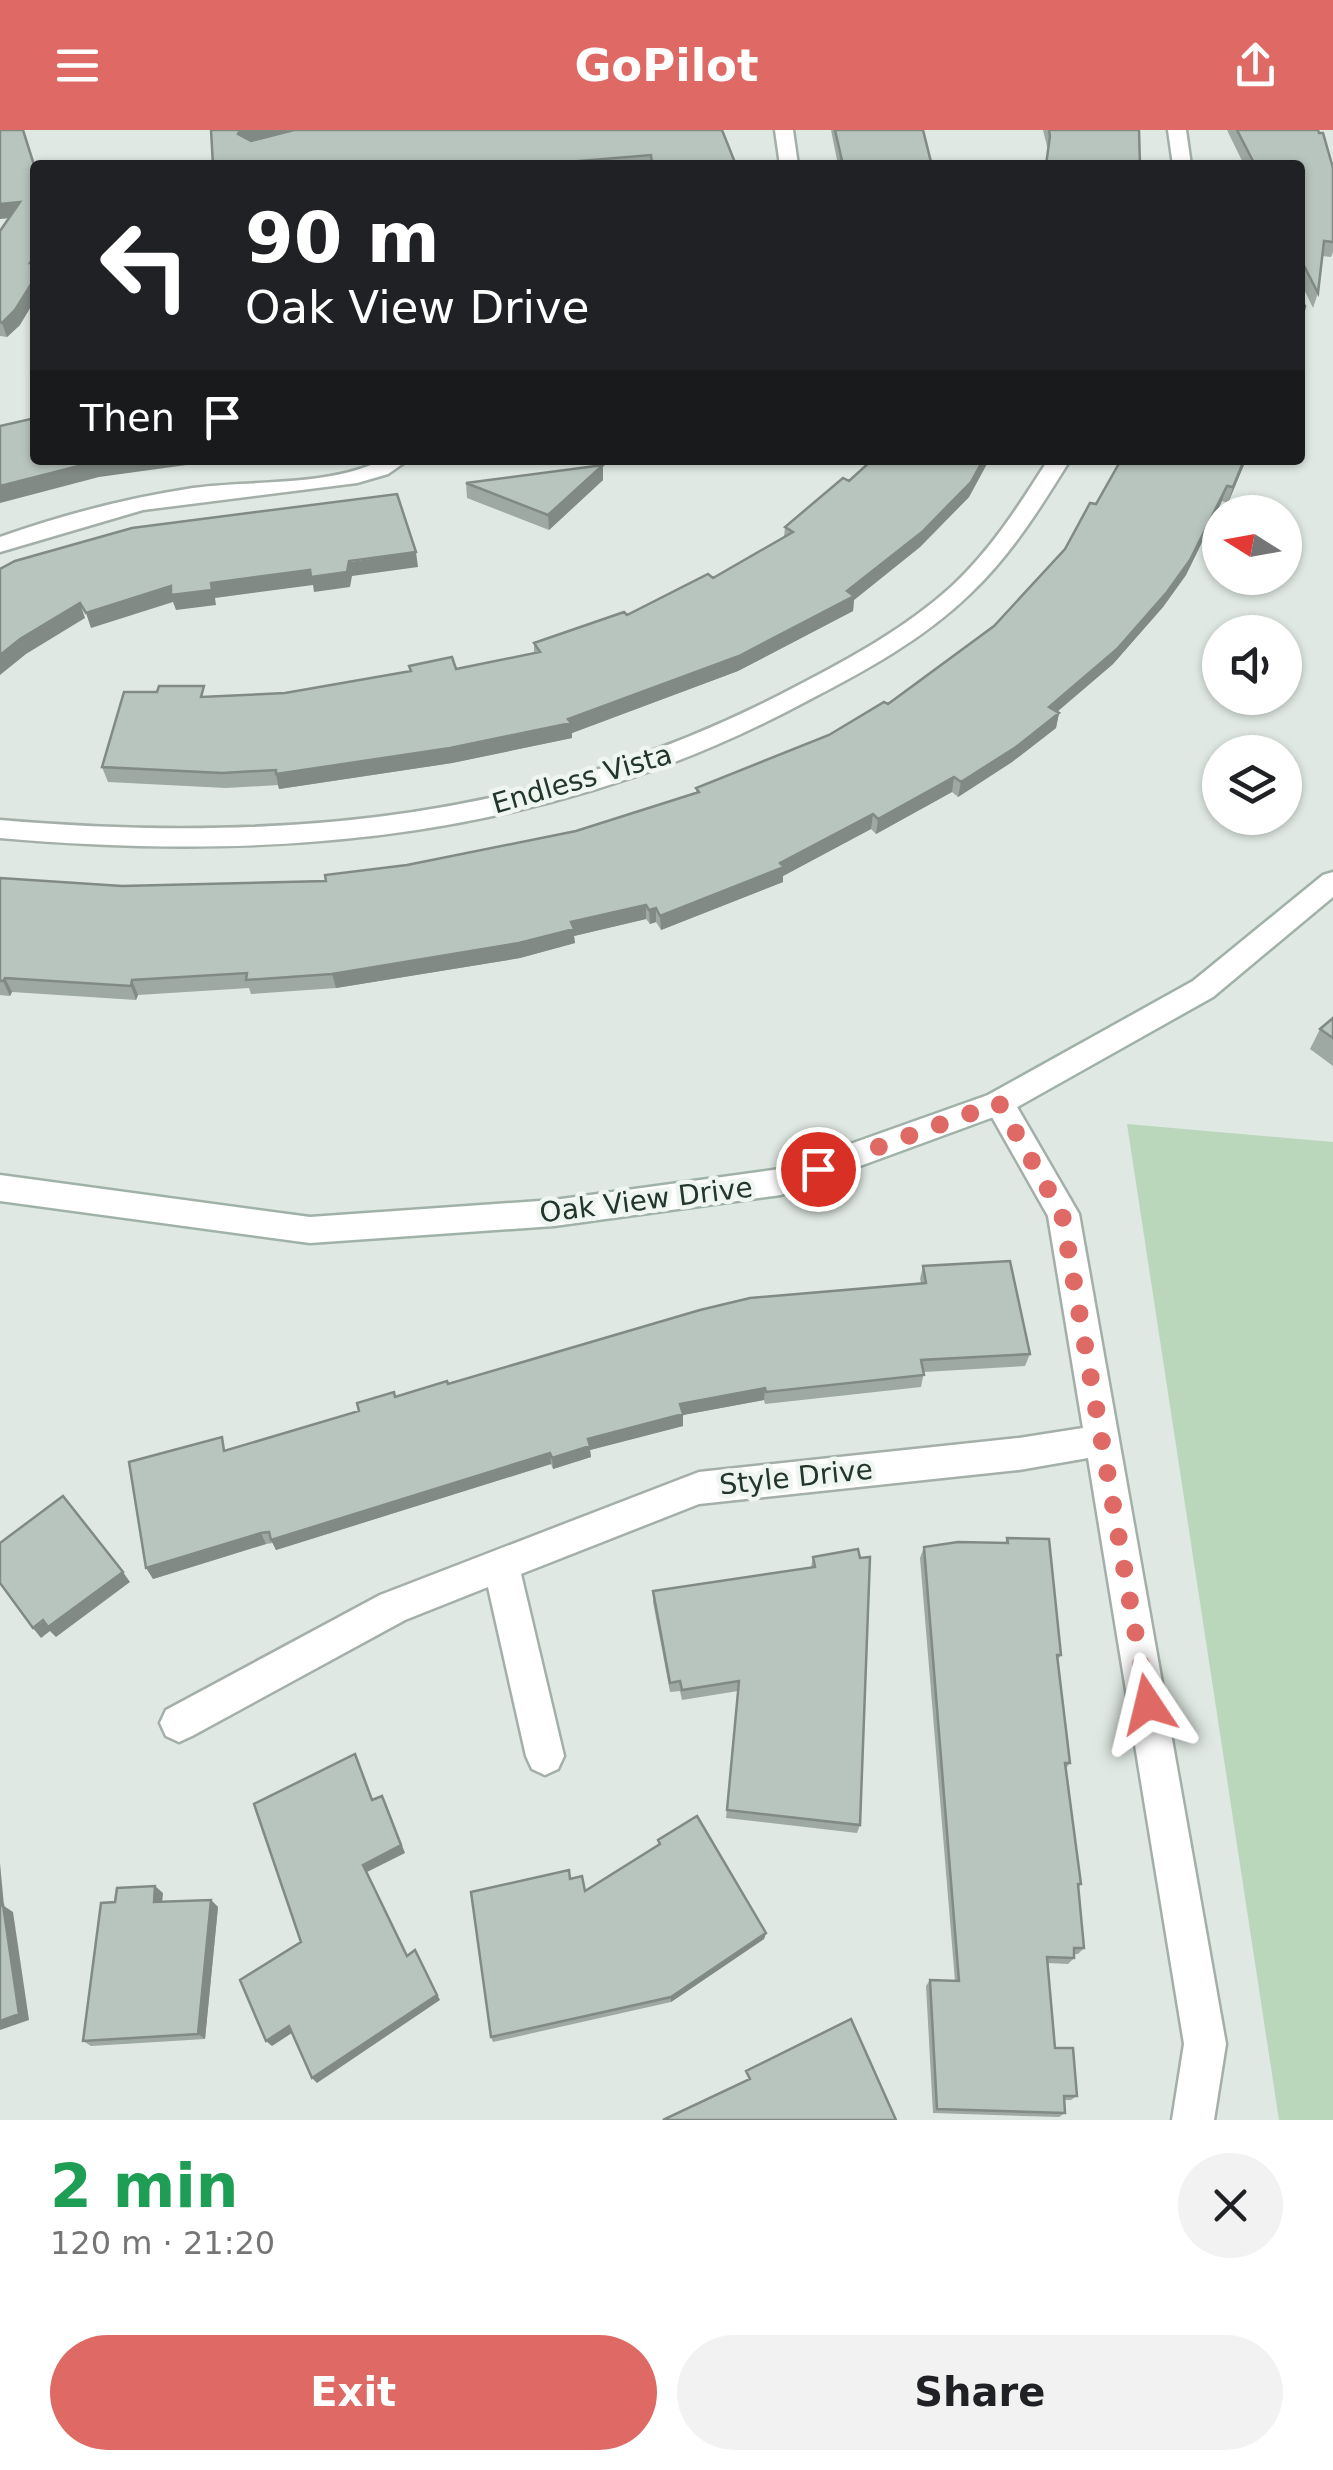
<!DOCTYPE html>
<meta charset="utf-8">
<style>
body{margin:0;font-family:"DejaVu Sans",sans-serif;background:#f2f2f2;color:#202124;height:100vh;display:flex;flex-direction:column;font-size:38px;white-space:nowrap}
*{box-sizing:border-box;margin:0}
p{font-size:32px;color:#757577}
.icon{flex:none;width:55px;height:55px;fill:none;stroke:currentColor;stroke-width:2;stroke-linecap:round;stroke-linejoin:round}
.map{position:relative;height:1990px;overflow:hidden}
.sheet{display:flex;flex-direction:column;background:#fff;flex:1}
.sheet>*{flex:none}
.guide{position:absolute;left:30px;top:30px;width:1275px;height:305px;border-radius:10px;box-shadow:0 2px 8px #0004;background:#202124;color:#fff;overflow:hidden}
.needle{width:65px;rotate:281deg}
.tools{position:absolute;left:1202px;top:365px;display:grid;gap:20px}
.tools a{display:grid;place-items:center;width:100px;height:100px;border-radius:50%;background:#fff;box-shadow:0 2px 8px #0004;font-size:50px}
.pin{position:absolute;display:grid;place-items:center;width:85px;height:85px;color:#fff;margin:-42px;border:5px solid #fff;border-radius:50%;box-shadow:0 2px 10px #0007}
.me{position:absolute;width:110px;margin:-55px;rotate:350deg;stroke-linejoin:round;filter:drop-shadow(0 0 8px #0008)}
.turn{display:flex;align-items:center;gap:35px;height:210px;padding:0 50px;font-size:45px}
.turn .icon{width:130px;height:130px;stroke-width:2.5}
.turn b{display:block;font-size:70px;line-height:85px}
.then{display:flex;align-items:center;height:95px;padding:0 50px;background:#0003;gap:20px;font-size:38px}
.round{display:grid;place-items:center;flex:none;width:105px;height:105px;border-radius:52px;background:#f2f2f2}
.summary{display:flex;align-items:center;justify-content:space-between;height:170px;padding:0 50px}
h1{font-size:60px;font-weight:700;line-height:75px;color:#1e9e55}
.cta{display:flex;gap:20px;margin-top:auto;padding:20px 50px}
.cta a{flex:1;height:115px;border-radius:60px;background:#df6a65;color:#fff;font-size:40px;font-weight:700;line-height:115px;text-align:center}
.cta a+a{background:#f2f2f2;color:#202124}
header{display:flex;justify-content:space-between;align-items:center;height:130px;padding:0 50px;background:#df6a65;color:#fff;font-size:45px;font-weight:700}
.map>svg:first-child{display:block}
.green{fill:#bad7bc}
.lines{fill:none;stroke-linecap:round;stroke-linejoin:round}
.street-casing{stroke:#a3afa8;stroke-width:5}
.secondary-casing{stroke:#a0b2a8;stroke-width:5}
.street{fill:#fff;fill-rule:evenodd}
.secondary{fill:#fff;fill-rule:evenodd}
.wall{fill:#9ea9a3}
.shaded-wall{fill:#818a85}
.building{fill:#b8c5be;stroke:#818a85;stroke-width:2.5}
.route{stroke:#df6a65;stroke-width:18;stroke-dasharray:0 32.4}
.labels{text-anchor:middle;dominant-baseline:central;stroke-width:9;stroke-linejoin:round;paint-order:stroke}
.street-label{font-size:28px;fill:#22362c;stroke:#eff5f1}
</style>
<header><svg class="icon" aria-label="menu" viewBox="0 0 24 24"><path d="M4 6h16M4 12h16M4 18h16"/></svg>GoPilot<svg class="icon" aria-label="share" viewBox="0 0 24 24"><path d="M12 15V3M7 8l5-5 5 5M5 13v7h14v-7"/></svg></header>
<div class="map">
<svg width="1333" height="1990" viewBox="0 0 1333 1990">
<rect width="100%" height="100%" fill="#dfe8e2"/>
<path class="green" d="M1127,994l206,18v978h-54z"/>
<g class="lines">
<g class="street-casing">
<path id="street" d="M775,0h18l5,35h-18z
M1168,0h18l5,35h-18z
M381,330h27l-20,14 -31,9 -214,27 -143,42v-15c62,-22 127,-39 193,-49 56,-8 138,-1 188,-28z
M1048,330h22c-29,47 -59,95 -99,133 -47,46 -106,78 -164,108 -255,137 -523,162 -807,137v-18c280,24 541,1 793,-132 56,-29 113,-60 159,-102 39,-36 68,-82 96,-126z
M999,961l11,4 69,119 147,830 -12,76h-42l12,-76 -96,-586 -69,12 -320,34 -178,70 43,182 -6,13 -13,6 -13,-6 -6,-13 -38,-169 -83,33 -213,116 -13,6 -13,-6 -6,-13 6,-13 214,-115 319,-123 320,-34 64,-10 -35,-212 -64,-113 4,-8z"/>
</g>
<g class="secondary-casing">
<path id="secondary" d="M1333,742v25l-120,100 -203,114 -229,84 -227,31 -244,17 -310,-42v-26l310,42 244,-17 226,-31 208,-74 205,-114 130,-106z"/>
</g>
<use href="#street" class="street"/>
<use href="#secondary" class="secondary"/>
</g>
<path class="wall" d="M0,0l20,195 -13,12 -7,-1v-105l9,-13 -9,1z
M211,0h79l-39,11 471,-11 14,35h-523z
M831,0h92l8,35h-93z
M1043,0h96l-91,20z
M1227,0h91l15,38v84l-2,5 -9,-1 -4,37 -5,15 -13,-27v-116h-56z
M872,330h117l-20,37 -49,50 -66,53 -1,11 -115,60 -166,62v5l-120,25 -173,26 -1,-4 -52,3 -118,-6 -6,-15 105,-70 78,-4 125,-22 -1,-5 47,3 78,-16v-10l93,-28 86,-37 71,-41 1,-10 64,-46z
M1246,330l-18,43 -6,-2 -36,74 -23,32 -50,57 -56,48 2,1 -3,15 -44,34 -54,35 -6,-5 -76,42 -5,-5 -88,47v6l-122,48 -5,-8 -6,2 -4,-5 -72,17 1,7 -55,15 -184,30 -85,6 -2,-6 -111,7 -2,5 -124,-8 -2,4 -10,-1v-117l122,8 204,-5 250,-50 120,-38v-5l133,-53 59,-31 106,-78 71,-77 31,-45z
M603,335v15l-54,50 -82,-32 -1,-15z
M1333,888v48l-23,-17 10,-20z
M923,1136l107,88 -5,12 -101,6 -3,15 -156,17 -1,-4 -81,15v11l-93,24 1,7 -38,12 -2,-5 -275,86 -3,-7 -7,1 -113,35 206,-168 36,-14 526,-114 -1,-4z
M1007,1408l54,117 -4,6 13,102 -4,5 15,116 -3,4 6,60 -6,6h-4v4l-6,6 -20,-1 7,85 22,48 -6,4h-7l1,13 -6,4 -126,-4 -7,-127 4,-6 25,1 -35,-423 4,-11 81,-4z
M813,1427l47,268 -3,8 -131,-15 12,-127 -56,9 -2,-9 -10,1 -17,-90v-11l158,-24z
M658,1710l108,93 -2,6 -93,63 -178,40 -2,-5 94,-146 73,-46z
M163,1763l-1,9 49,-2 7,7 -13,132 -114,7 -8,-5 32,-139z"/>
<path class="shaded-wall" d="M240,0h50l-47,13 -5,-9z
M20,72l4,14 -24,3v-15z
M35,148v22l-15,25 -13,12 -5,-14z
M108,330h93v3l-102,14 -99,26v-17l94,-24z
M983,330h6l-20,37 -49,50 -66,53 -1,11 -115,60 -166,62v5l-120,25 -173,26 -3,-15 292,-55 279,-128z
M1244,330h2l-18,43 5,-16z
M603,335v15l-54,50 -1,-15z
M1227,356l-5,15 -36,74 -23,32 -50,57 -68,58 4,-15z
M416,422l2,15 -66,9 -2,11 -36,5 -1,-7 -98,13 1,7 -40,5 -3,-8 -82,26 -5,-15 85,-27 40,-3z
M80,473l5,15 -59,36 -26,21v-20l20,-16z
M1059,583l-3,15 -44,34 -54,35 3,-15z
M954,647l-2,15 -76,42 2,-15z
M873,684l-2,15 -88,47v6l-122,48 -1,-14 120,-53z
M646,775v14l-72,17 1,7 -55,15 -184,30 -4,-14z
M656,778v14l-6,2 -1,-14z
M5,848l7,14 -2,4 -7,-15z
M132,850l6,15 -2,5 -5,-14z
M765,1258l-1,12 -81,15v11l-93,24 1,7 -38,12 -1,-11 36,-19 92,-35z
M550,1323l1,11 -275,86 -5,-10z
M261,1403l5,11 -113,35 -7,-11z
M123,1442l7,10 -74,55 -6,-6 -9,7 -8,-10z
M386,1674l19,49 -38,19 43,90 -47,-97z
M0,1733l4,43 9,6 16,108 -29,10z
M155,1756l8,7 -2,16 -7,-7z
M211,1770l7,7 -13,132 -7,-5z
M766,1803l-2,6 -93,63v-5z
M418,1826l22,44 -123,83 -5,-5z
M289,1896l6,5 -23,15 -6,-5z"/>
<path class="building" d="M0,0h23l12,38v87l-5,8h5v15l-20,32 -13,13 -2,-1v-91l20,-29 -20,2z
M211,0h29l-2,4 13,7 43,-11h428l14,35h-84l-1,-10 -120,10h-318z
M835,0h88l8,32h-6l1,3h-83z
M1049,0h90l1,35h-94l4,-29z
M1237,0h81l1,3h4l10,35v74l-9,-1 -6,52 -18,-35v-93h-45z
M1300,169l5,7 -5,21z
M35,288v42h73l-14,2 -94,24v-60z
M872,330h111l-12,22 -49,50 -75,59 7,5 -115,60 -171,63 3,4 -121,25 -174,26v-4l-54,3 -120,-6 22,-75h33l2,-6h45l-3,11 84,-4 126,-22 -2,-5 43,-9 4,12 84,-17 -6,-9 90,-31 3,3 81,-41 5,4 80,-46 -8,-5 58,-49 6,3z
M1121,330h123l-11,27 -6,-1 -37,74 -23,32 -50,57 -68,58 10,6 -43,34 -55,35 -7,-5 -76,42 -5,-5 -93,49 4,4 -124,49 -4,-8 -7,2 -3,-5 -75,17 3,7 -55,14 -187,31 -86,6 1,-7 -115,7 -1,6 -126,-8 -2,3h-3v-103l122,8 204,-5 -1,-6 82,-10 169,-34 123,-39 -3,-4 133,-53 55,-33 4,2 106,-78 71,-77 25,-46 6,1z
M603,335l-55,50 -82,-32z
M397,364l19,58 -67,9 -2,11 -36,5 -1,-7 -99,13 1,7 -41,5v-9l-85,27 -6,-10 -60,36 -20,16v-86l15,-8 117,-33z
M1333,888v20l-13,-9z
M1010,1131l20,93 -109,6 3,15 -158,17 -1,-4 -85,16 3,10 -95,25 2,7 -38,12 -2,-5 -279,87 -2,-8 -8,1 -115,35 -17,-106 93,-25 2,14 135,-40 -2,-8 37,-11 1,5 52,-16 1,3 252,-74 50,-12 176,-15 -3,-17z
M63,1366l60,76 -75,55 -5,-7 -10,8 -33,-45v-40z
M1007,1408l42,1 12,116h-4l13,108h-5l16,121h-3l6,64h-10v10l-27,-1 8,91h18l4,48h-13l1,17 -128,-4 -7,-129 29,1 -35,-434 34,-5 50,1z
M858,1419l2,9 10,-1 -10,268 -133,-15 12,-129 -57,9 -2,-9 -10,2 -17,-92 162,-24 -2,-10z
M355,1624l17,46 10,-4 19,49 -38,20 44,91 8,-6 22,45 -125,83 -23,-52 -23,15 -26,-61 61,-38 -47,-138z
M697,1686l69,117 -95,64 -180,40 -20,-145 98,-22 1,9 12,-3 3,15 75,-47 -2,-4z
M155,1756l-1,16 57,-2 -13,134 -115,7 18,-138 14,-1 2,-14z
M3,1775l16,109 -19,7v-115z
M851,1889l45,101h-233l87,-41 -4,-8z"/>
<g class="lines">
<path class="route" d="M818,1039l181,-66 63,111 86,490"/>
</g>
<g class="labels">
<g class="street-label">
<text transform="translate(582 649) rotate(-16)">Endless Vista</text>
<text transform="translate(646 1070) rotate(-7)">Oak View Drive</text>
<text transform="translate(796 1347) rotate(-6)">Style Drive</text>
</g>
</g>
</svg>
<div class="tools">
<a><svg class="needle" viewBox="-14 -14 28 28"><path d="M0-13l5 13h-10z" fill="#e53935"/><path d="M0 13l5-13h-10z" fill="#757577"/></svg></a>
<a><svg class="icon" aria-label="sound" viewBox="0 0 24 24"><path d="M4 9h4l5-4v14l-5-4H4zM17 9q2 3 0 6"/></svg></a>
<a><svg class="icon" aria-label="layers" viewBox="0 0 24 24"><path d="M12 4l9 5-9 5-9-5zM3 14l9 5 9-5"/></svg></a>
</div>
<div class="pin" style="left:818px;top:1039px;background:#d93025"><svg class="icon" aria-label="arrive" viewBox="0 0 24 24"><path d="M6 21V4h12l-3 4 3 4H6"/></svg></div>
<svg class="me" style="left:1148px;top:1574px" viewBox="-20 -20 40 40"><path d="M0-17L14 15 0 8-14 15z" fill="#df6a65" stroke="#fff" stroke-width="4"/></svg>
<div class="guide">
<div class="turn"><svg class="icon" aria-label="left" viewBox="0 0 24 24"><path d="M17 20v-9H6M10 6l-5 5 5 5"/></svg><div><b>90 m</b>Oak View Drive</div></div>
<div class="then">Then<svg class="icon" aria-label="arrive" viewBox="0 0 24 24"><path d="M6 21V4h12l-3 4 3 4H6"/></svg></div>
</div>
</div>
<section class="sheet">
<div class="summary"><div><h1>2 min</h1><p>120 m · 21:20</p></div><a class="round"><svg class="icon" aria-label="close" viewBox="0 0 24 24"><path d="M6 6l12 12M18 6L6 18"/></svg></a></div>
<div class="cta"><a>Exit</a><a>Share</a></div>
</section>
